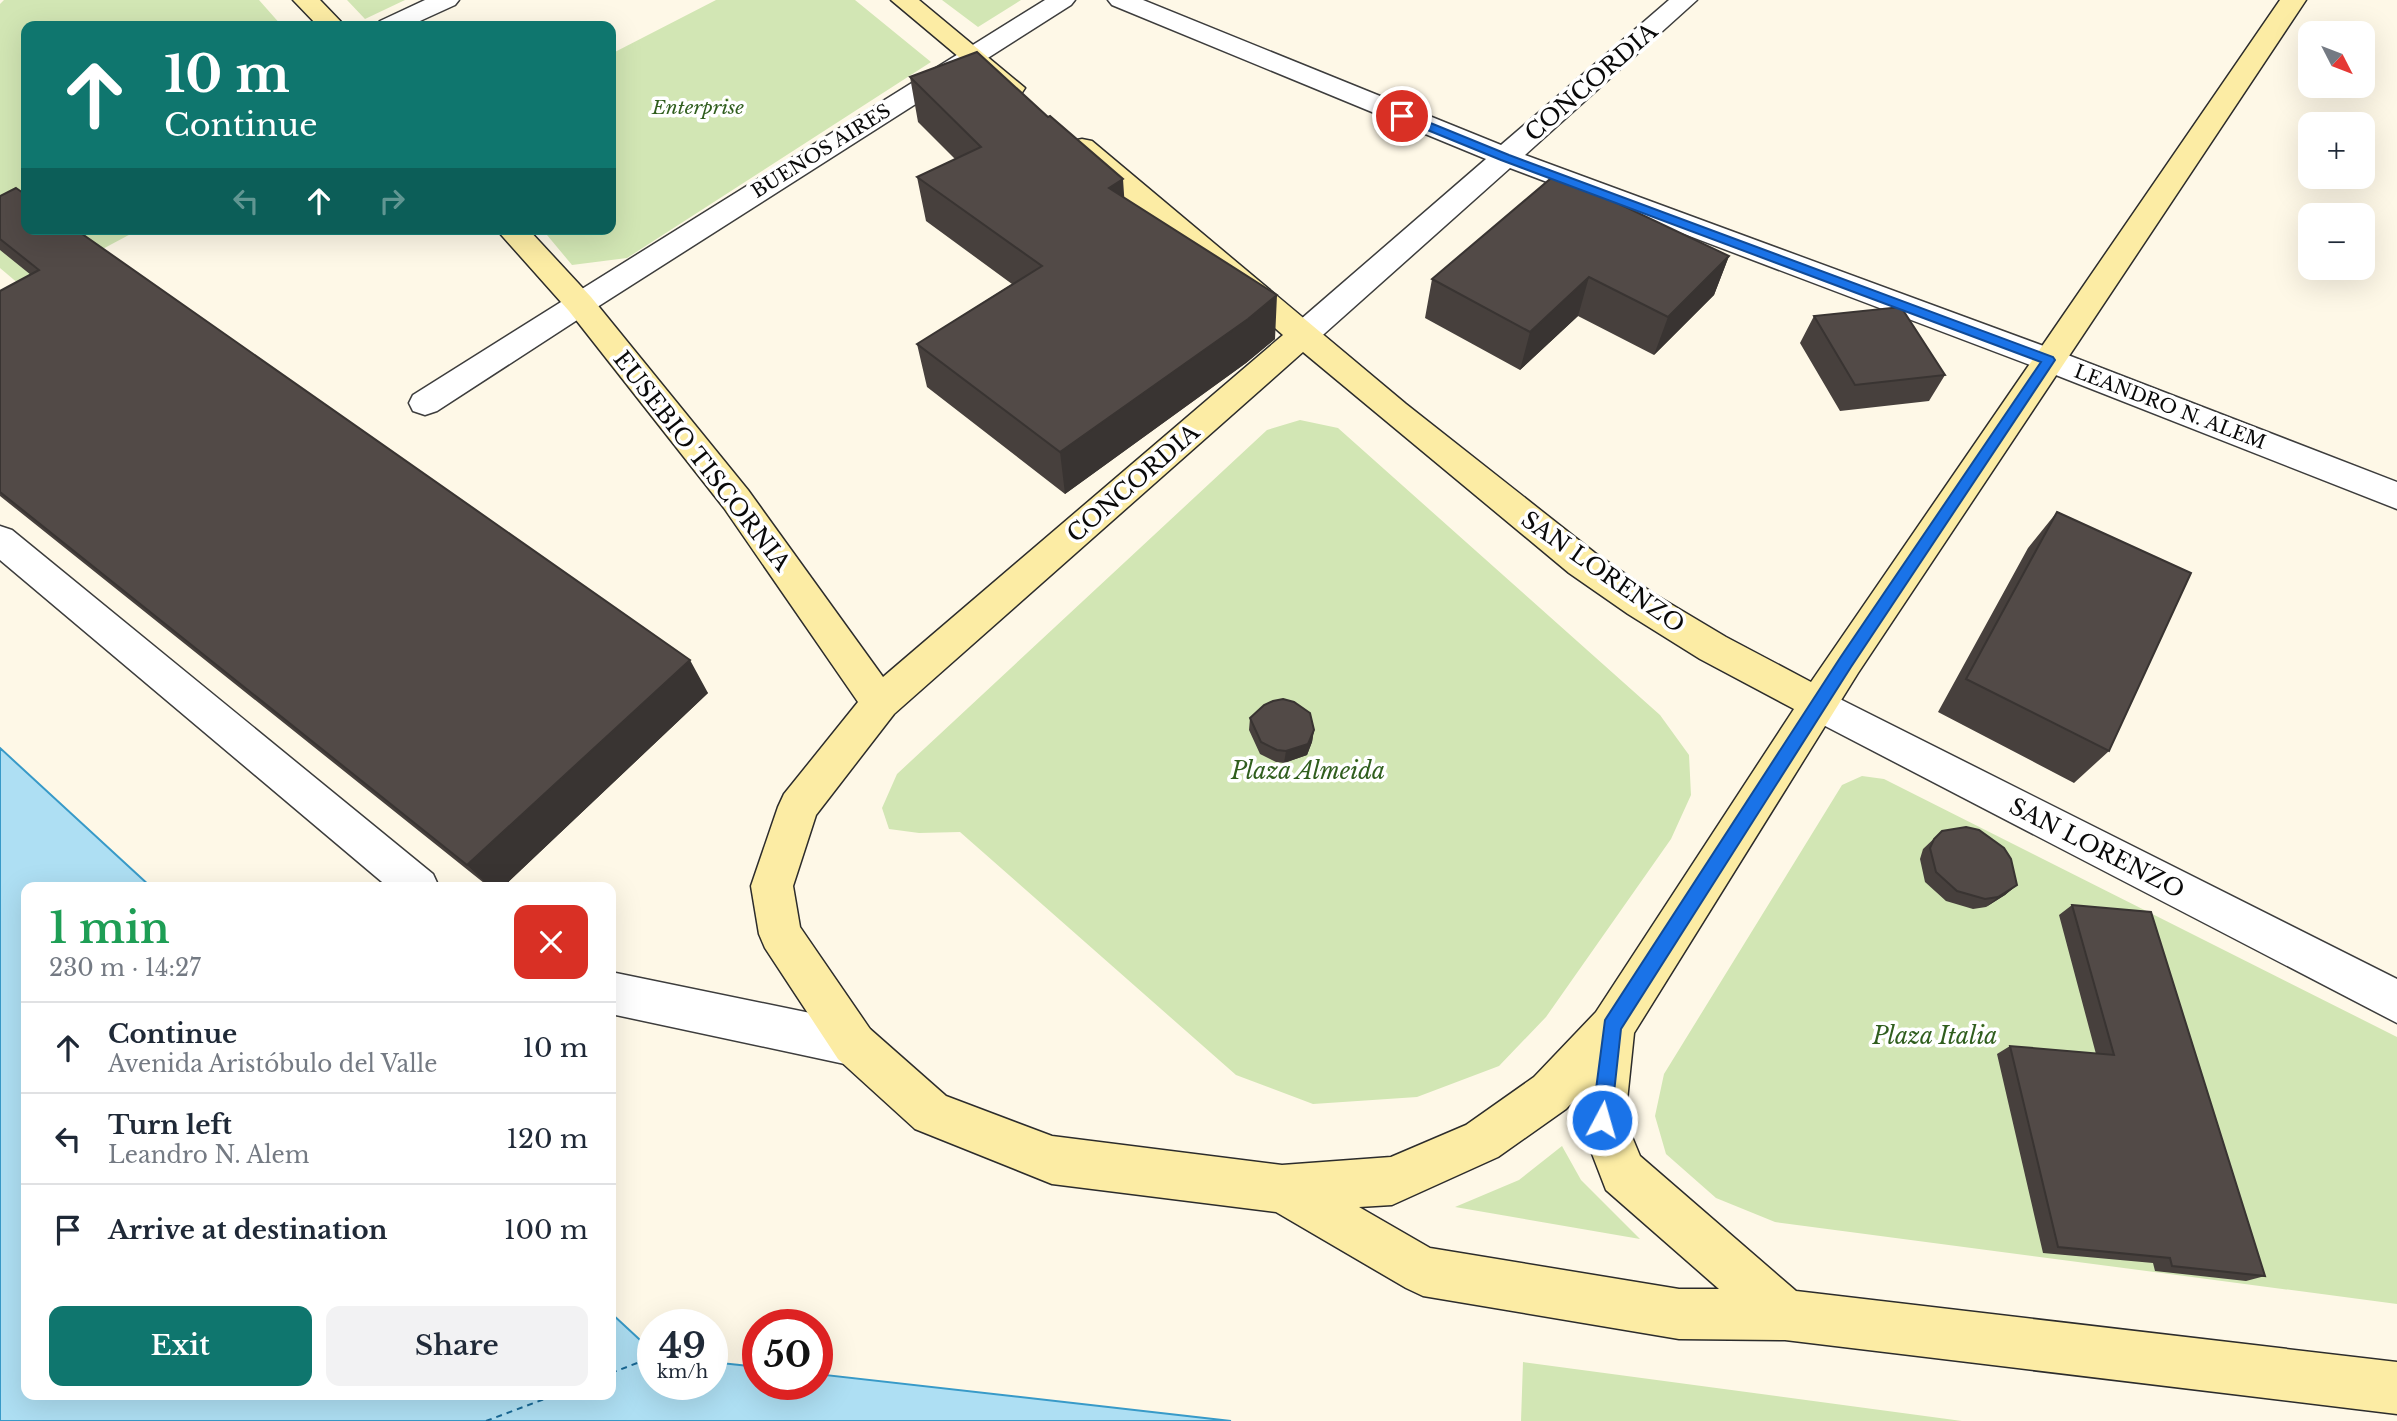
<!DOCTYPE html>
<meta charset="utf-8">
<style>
body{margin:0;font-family:"Libre Baskerville",serif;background:#f2f2f3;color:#1f2937;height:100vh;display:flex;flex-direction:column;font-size:26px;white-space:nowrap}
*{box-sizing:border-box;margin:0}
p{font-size:23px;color:#747a83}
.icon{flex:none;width:38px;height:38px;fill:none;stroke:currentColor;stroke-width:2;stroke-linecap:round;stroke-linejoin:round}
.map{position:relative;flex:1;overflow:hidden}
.side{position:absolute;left:21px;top:882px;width:595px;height:518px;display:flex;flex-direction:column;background:#fff;border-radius:14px;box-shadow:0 7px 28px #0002}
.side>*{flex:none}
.top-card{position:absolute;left:21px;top:21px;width:595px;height:214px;border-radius:14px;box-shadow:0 7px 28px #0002;background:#0f766e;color:#fff;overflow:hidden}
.needle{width:46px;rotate:132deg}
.fabs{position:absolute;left:2298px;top:21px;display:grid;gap:14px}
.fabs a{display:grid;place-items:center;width:77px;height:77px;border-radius:14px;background:#fff;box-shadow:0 7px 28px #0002;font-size:35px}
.speed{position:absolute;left:637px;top:1309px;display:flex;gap:14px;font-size:35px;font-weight:700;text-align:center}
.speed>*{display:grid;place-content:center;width:91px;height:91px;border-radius:50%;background:#fff;box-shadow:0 7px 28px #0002;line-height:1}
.speed small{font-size:18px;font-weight:400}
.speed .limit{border:10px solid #d22;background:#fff;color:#111}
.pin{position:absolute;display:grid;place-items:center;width:60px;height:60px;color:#fff;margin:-30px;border:4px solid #fff;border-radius:50%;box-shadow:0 2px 7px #0007}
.me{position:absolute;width:77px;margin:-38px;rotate:6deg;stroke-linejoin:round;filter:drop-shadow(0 0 5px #0008)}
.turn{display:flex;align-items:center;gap:24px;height:147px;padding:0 28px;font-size:32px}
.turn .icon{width:91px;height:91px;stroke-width:2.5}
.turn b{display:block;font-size:49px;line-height:60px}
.lanes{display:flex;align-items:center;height:66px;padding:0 28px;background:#0003;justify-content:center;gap:35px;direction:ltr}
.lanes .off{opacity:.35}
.round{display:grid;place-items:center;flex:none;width:74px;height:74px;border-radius:14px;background:#f2f2f3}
.headline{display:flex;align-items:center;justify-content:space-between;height:119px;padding:0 28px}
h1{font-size:42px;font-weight:600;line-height:52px;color:#1e9e55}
.action{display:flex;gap:14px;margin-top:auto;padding:14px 28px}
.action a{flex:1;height:80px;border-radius:14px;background:#0f766e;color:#fff;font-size:28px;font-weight:600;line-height:80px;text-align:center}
.action a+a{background:#f2f2f3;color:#1f2937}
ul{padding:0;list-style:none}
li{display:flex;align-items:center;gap:21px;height:91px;padding:0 28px;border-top:2px solid #e0e1e3}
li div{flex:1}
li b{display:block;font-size:26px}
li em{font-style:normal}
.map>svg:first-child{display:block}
.green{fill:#d2e6b4}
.water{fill:#aedff3;stroke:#389ac8;stroke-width:2}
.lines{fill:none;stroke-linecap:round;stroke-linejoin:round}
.ferry{stroke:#196996;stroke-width:2;stroke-dasharray:6 5;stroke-linecap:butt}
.pedestrian-casing{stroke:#3d3d3d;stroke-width:3}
.minor-casing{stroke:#3d3d3d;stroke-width:3}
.secondary-casing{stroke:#2c2c2c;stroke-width:3}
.pedestrian{fill:#fff;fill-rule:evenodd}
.minor{fill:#fff;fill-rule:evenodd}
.secondary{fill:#fceca4;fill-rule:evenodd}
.wall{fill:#47403d}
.shaded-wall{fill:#393432}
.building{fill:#524a47;stroke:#393432;stroke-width:2}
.route{fill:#1a73e8;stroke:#114b97;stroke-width:2}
.labels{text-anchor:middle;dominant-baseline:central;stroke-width:7;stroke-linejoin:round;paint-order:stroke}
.far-park-label{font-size:19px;font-style:italic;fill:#305e1e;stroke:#fff}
.far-street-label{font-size:19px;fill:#0a0a0a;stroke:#fff}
.street-label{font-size:23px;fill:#0a0a0a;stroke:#fff}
.park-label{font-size:23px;font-style:italic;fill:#305e1e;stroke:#fff}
</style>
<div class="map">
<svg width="2397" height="1421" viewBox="0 0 2397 1421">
<rect width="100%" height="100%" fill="#fef8e7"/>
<path class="green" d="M4,0h255l23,26h-256v203h114l-114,61 -26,-22v-264z
M347,0h58l-40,19z
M716,0h139l76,62 -304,196 -55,7 -30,-36h69v-175z
M942,0h79l-43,27z
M1300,420l38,8 322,287 29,40 2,40 -20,44 -125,178 -47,49 -82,31 -104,7 -77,-29 -276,-243 -41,1 -30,-4 -7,-21 15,-34 370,-344z
M1862,776l22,3 513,258v267l-622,-82 -59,-24 -50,-44 -11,-38 9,-42 178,-289z
M1562,1146l19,34 59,59 -185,-32 64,-27z
M1523,1362l439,59h-441z"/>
<path class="water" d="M0,748l151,139h-125v508h585v-82l42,39v32h59v-22l46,5v17h59v-10l414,47h-1231z"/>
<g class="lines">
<path class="ferry" d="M611,1373l42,-16
M486,1421l69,-26"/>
<g class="pedestrian-casing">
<path id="pedestrian" d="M580,294l11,3 4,7 -4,7 -154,100 -12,4 -12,-4 -4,-8 4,-8 156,-98z
M1818,688l579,291v44l-593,-308 -5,-11 5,-11z"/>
</g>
<g class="minor-casing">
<path id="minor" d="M425,0h34l-4,5 -46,21h-33l4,-5z
M1045,0h30l-4,5 -480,306 -11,3 -11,-3 -4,-7 4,-7z
M1108,0h35l358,145 168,-145h28l-172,155 535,197 337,130v27l-359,-141 -528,-200 -195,174 -11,3 -11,-3 -5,-8 5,-8 193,-167 -374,-154z
M0,526l12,4 421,344 6,13h-51l-388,-327z
M611,972l243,50 16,7 6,15 -6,15 -16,7 -243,-52z"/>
</g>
<g class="secondary-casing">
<path id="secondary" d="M293,0h27l25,26h-27z
M891,0h28l106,88 -4,6 -9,2 -9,-2z
M2280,0h26l-448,673 -224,360 -9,87 15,36 156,135 601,71v52l-612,-74 -106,-1 -256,-43 -17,-8 -130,-76 -224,-28 -137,-55 -77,-70 -73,-111 -6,-14 -8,-48 27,-79 6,-13 74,-92 -134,-194 -155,-197 -73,-82h32l63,68 157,193 135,187 400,-342 -211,-182 -4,-6 4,-6 10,-2 10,2 314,263 189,149 59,41 72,43 85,45zM1303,352l266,221 59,41 72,45 94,50 -198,303 -62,65 -68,48 -75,32 -109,8 -230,-29 -106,-40 -76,-67 -70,-102 -7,-41 23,-71 78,-101zM1582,1092l-3,28 27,70 113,99h-40l-249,-41 -71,-41 33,-2 106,-48 68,-48z"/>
</g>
<use href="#pedestrian" class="pedestrian"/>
<use href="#minor" class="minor"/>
<use href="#secondary" class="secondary"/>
</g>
<path class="wall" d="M910,77l214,121 151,141 -29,24 -181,131 -138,-107 -10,-43 95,-60 -86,-63 -9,-44 38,-18 -37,-37z
M0,196l708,497 -205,194h-14l-489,-391v-205l31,-16 -31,-25z
M1729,256l-15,39 -60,60 -76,-39 -58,54 -95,-52 7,-39z
M1814,316l131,59 -16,26 -89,10 -40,-68z
M2057,512l52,239 -35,32 -136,-71 90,-164z
M1250,718l64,12 -2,12 -5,13 -23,8 -8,-1 -16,-8 -11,-24z
M1942,831l75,54 -12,10 -19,12 -13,2 -27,-8 -21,-19 -5,-23 3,-10z
M2072,905l193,371 -19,5 -91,-10 -2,-8 -110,-10 -46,-199 13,-8 86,8 -37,-139z"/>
<path class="shaded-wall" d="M1123,179l3,45 -17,-36z
M1729,256l-15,39 -60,60 14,-38z
M1589,277l-11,39 -58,54 10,-38z
M1277,295l-2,44 -29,24 -181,131 -5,-42z
M690,660l18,33 -205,194h-13l-23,-22z
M1314,730l-2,12 -5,13 -23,8 2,-12z
M2017,885l-12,10 -19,12 12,-10z"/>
<path class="building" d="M977,52l71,65 2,-1 73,63 -14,9 168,107 -29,24 -188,133 -143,-108 125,-78 -125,-89 64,-30 -71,-70z
M1556,174l173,82 -61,61 -79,-40 -59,55 -98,-53z
M16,188l10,7v34h49l615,431 -223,205 -467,-373v-201l39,-21 -39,-31v-43z
M1901,307l44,68 -90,10 -41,-69z
M2057,512l134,61 -82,178 -143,-72z
M1283,699l11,3 16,11 4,17 -6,14 -22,7 -9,-1 -16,-8 -11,-24 14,-13 9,-4z
M1966,827l13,3 25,18 7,11 6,26 -19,12 -13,2 -28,-8 -21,-19 -6,-24 4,-9 8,-8z
M2072,905l79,7 114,364 -93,-10 -2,-8 -112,-11 -48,-201 104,9z"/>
<path class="route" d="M1398,113h8l103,42 544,202 2,3 -204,307 -230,362 -10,91 -2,7 -7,3 -7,-3 -3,-7 13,-100 235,-362 201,-296 -540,-202 -103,-42z"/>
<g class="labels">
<g class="far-park-label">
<text x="698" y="107">Enterprise</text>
</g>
<g class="far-street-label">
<text transform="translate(821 151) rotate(-32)">BUENOS AIRES</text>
<text transform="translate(2170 407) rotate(21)">LEANDRO N. ALEM</text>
</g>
<g class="street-label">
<text transform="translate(1591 82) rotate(-41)">CONCORDIA</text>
<text transform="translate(702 461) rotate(52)">EUSEBIO TISCORNIA</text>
<text transform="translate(1133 483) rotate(-41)">CONCORDIA</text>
<text transform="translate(1603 572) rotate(35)">SAN LORENZO</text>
<text transform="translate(2097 848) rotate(27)">SAN LORENZO</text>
</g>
<g class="park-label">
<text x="1308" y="771">Plaza Almeida</text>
<text x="1935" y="1036">Plaza Italia</text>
</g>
</g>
</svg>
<div class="fabs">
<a><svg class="needle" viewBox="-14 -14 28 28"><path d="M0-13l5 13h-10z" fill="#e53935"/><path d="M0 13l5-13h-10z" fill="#747a83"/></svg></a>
<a>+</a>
<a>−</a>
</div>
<div class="speed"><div>49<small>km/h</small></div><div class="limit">50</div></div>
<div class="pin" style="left:1402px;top:116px;background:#d93025"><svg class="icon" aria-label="arrive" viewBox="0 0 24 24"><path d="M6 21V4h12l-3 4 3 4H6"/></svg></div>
<svg class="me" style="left:1602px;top:1120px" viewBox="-20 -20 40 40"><circle r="17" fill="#1a73e8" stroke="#fff" stroke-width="3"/><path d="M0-11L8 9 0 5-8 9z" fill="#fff"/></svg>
<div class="top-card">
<div class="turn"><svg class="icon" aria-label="ahead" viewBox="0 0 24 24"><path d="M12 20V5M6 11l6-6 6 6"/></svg><div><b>10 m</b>Continue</div></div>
<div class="lanes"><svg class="icon off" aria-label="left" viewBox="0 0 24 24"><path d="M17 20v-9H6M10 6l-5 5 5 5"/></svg><svg class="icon" aria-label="ahead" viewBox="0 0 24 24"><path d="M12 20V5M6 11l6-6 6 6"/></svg><svg class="icon off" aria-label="right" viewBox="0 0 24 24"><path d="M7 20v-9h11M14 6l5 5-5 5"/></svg></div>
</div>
<section class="side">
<div class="headline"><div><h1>1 min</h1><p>230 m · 14:27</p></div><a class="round" style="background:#d93025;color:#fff"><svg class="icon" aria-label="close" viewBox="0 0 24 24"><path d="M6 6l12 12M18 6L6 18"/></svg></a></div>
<ul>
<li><svg class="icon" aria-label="ahead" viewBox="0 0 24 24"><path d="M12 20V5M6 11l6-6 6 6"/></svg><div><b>Continue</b><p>Avenida Aristóbulo del Valle</p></div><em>10 m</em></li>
<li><svg class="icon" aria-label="left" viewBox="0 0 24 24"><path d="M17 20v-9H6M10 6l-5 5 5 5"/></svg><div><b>Turn left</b><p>Leandro N. Alem</p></div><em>120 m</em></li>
<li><svg class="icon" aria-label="arrive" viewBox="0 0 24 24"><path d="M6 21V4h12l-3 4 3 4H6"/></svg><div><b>Arrive at destination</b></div><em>100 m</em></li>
</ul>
<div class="action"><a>Exit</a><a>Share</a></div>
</section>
</div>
